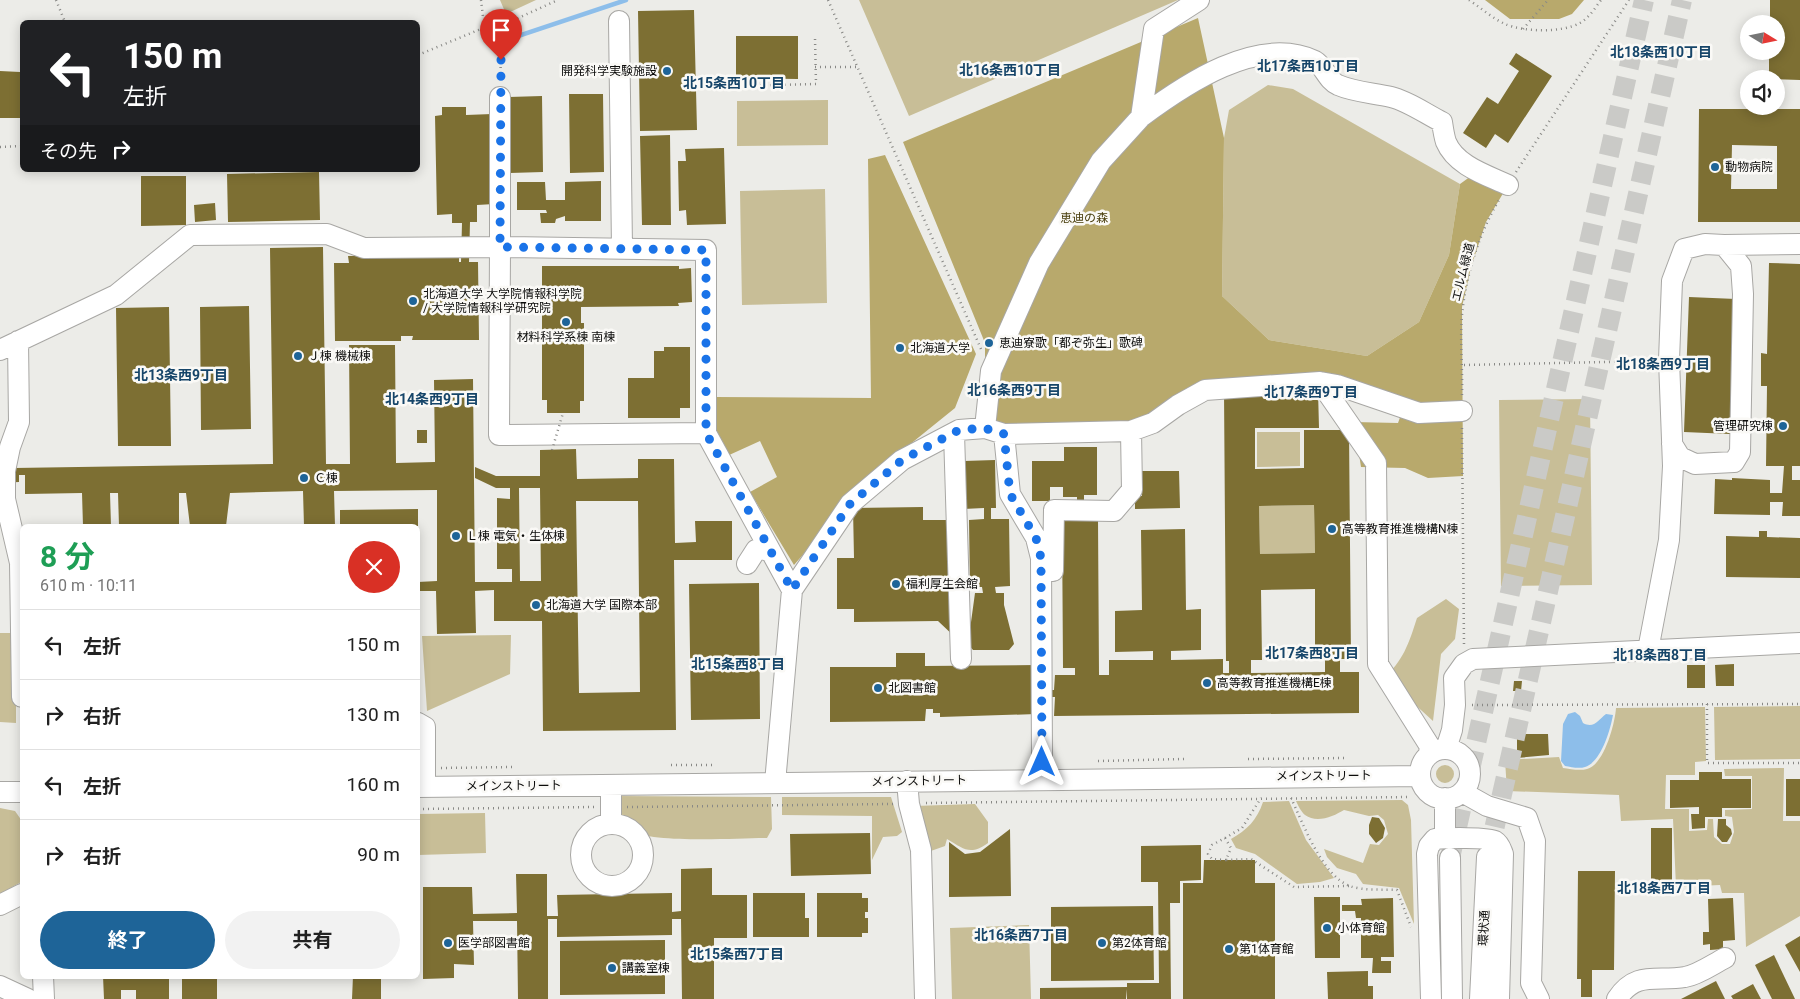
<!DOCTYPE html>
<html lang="ja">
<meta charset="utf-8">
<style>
body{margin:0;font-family:Roboto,"Noto Sans JP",sans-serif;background:#f2f2f2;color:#222;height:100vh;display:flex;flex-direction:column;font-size:19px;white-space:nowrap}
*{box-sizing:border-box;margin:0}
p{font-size:16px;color:#767676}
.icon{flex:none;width:28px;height:28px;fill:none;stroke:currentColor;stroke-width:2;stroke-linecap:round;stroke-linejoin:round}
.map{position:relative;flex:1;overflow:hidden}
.side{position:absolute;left:20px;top:524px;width:400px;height:455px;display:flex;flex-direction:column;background:#fff;border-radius:8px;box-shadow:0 2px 12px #0003}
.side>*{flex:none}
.hud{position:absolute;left:20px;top:20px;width:400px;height:152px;border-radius:8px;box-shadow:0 2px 12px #0003;background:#202124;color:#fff;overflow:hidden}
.needle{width:32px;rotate:100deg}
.buttons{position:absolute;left:1740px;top:15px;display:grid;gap:10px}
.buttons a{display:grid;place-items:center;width:45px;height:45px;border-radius:50%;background:#fff;box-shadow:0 2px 12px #0003;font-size:25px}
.pin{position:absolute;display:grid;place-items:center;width:42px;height:42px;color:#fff;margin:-51px -21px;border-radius:50% 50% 50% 0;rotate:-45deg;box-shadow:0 0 5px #0007}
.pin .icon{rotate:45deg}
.me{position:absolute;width:55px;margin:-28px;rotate:0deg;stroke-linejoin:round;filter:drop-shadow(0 0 4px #0008)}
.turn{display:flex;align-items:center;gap:18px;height:105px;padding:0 20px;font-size:22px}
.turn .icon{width:65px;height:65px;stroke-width:2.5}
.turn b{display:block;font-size:35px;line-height:42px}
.then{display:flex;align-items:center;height:48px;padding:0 20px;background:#0003;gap:10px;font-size:19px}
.round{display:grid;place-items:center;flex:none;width:52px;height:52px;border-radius:26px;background:#f2f2f2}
.head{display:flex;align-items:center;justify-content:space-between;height:85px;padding:0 20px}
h1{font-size:30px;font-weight:700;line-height:38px;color:#1e9e55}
.button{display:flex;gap:10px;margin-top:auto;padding:10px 20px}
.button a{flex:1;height:58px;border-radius:30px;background:#1e6498;color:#fff;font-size:20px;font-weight:700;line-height:58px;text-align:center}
.button a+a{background:#f2f2f2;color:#222}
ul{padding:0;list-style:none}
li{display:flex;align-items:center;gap:15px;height:70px;padding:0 20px;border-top:1px solid #e0e0e0}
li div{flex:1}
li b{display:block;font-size:19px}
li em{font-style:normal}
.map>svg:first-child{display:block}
.green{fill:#c8be97}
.forest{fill:#b8a96c}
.water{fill:#8dbeea}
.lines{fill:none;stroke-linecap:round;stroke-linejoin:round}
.stream{stroke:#8dbeea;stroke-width:4.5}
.building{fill:#7d6f33;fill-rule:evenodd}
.minor-tunnel{stroke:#cacac7;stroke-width:20;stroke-dasharray:20 10;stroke-linecap:butt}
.minor-casing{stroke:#a8a7a4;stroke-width:22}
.path{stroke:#898986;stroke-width:2.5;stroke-dasharray:1 4;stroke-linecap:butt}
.minor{stroke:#fff;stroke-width:20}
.path-bridge{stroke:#898986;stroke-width:2.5;stroke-dasharray:1 4;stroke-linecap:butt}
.route{stroke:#1a73e8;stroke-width:9;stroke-dasharray:0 16.2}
.poi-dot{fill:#1e6498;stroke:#faf9f6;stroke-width:2}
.labels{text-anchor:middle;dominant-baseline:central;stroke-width:5;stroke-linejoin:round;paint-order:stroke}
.poi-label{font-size:12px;fill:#0c0c0b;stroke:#faf9f6;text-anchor:start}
.park-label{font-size:12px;fill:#483d0b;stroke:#faf9f6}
.street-label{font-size:12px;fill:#0c0c0b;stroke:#faf9f6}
.neighbourhood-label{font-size:14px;font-weight:bold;fill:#164569;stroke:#faf9f6}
</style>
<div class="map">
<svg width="1800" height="999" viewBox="0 0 1800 999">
<rect width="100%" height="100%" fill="#ecece8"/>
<path class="green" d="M500,0h36l-30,14z
M859,0h319l-269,116z
M1268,85l25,4 167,95 -11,71 -30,67 -52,34 -98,-16 -47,-44 2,-158 5,-28z
M828,100v45l-91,1v-45z
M825,189l2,114 -85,2 -2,-114z
M1590,399l2,186 -91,1 -2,-186z
M1257,432h43v34l-43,1z
M1314,505l1,48 -55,1 -1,-48z
M1446,599l13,10 -4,30 -14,15 -8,67 -34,-31 -16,-12c20,-16 26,-35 34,-60z
M0,633h16v90l-16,-1z
M511,635l-1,39 -83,37 -5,-75z
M1800,706v53l-85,1 -1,-53z
M1705,707l1,54 -11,1v13h-29l-1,34h24v22l18,-1 1,-11h5l1,18 8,7h8l4,-12 -2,-15 -7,-1v-6l27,-1v-33h-27l-1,-7 60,-1 -1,53h17v95l-54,31 -2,-54h-22l-2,-8 -44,2 -3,-68 -52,2 -2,-26 -112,-4 -2,-31 54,-3 4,11c7,1 17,3 24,1 17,-4 28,-45 29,-61z
M1436 774a9 9 0 1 1 18 0a9 9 0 1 1-18 0Z
M616,796l155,1 1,32 -5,9c-28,0 -117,6 -137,-8 -13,-9 -13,-20 -14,-34z
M782,797h109l11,35 -5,4 -14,1 -11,23v-44l-90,-1z
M1402,800l6,5 3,15 3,104 -15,-36 -36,-4 -7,-10 -19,-6 -10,-11 -3,-8 39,14 7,-19 9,1 9,-11 -4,-14 -6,-5 -9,1 -25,-6c-10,6 -27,14 -39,5 -4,-3 -7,-10 -9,-14z
M1289,801l17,39 28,38 -14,4 -23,2 -42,-30 -19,-6 -5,-9c16,-9 26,-19 32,-37z
M975,804l13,18v21c-18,13 -24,6 -41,-4l-2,7 -17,6 -14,-46z
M0,808l15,3 7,10v57l-1,4 -21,12z
M485,813l1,40 -68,2v-41z
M1029,925l2,74h-79l-2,-71z"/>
<path class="forest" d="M1485,0h99l-12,14 -13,5h-49z
M1198,18l26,120 -2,158 47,44 98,16 52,-34 30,-67 11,-71 18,-13 30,14 -22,37 -15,45 -9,40 1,169 -35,2 -23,-10 -44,-1 -7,-45 44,1 5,-14 -66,-24 -132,5 -52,33 -168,5v-85l-82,-201z
M885,155l91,199 -21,54 -83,67 -78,90 -44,-73 27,-15 -17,-36 -33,15 -12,-27 -1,-32 157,1 -3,-239z"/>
<path class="water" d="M1575,712l5,4 3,7c11,6 15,-3 23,-9l7,1c-3,16 -12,47 -28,52 -6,2 -14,0 -20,-1l-4,-5 2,-37 5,-10z"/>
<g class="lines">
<path class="stream" d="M500,42l126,-42"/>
</g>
<path class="building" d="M1770,0h30v80l-31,-1v-28h7v-27h-6z
M694,10l3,120 -57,1 -2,-120z
M736,36h62v43l-62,-1z
M1516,53l36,23 -44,67 -13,-9 -9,14 -23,-15 24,-36 11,7 21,-33 -10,-7z
M0,71l20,1v46h-20z
M569,94h34l1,78 -34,1z
M542,96l1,76 -33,1 -1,-76z
M442,107h24v8l26,-1 2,90 -17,1v17h-7l-1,40h9l1,78h-67l1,-4h-12v5h-66l-1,-78h15l-1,-7 111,-1v7h2l1,-39h-10v-9l-15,1 -2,-99 7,-1z
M1699,109h101v113h-102zM1732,145l45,1v43h-46z
M670,135l1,90h-29l-2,-89z
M724,148l2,76 -39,1 -1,-15 -7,1 -1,-50h8l-1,-12z
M319,172l1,48 -92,2 -1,-48z
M141,176h45v49l-45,1z
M601,181v40h-36v-5l-9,3 -1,4h-14l-1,-10h7l-1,-3h-29v-28h28l1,18h19v-18z
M215,203l1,17 -21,2 -1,-17z
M323,247l3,217h24l-1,-119h46l1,118 39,-1 -1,-82 39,-1 2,203h37v-13h-15v-71l13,1v-11h-14l-21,-10v-11l21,9h44v-26l36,-1 1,30 61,-1v-19h36l1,84 21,-1 -1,-21h37v39h-58l2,170 -133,1 -1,-110h-48v-31l-19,1 1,42 -39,1 -1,-43h-18v-9l19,-1v-91l-103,1 1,35h-31l-1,-35 -73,2 -4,33h-36l-4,-33h-7v33h-60l-1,-33h-8l1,33h-28l-1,-33 -57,1v-19h-6v7l-19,1 14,-15 259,-4 -3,-216zM519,488h21l1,93h-21zM576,501h62l2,191 -61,1z
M1769,263l31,1v202h-8v14h8v36h-18l1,-14h-13v13l-56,-1 1,-35 17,1v-2l38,2v13h12l2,-27h-18l1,-80h-6v-33l6,1z
M542,266h137v3l12,-1 1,34 -14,1 1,3 -98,1v16h3v78h-4v12h-33v-13h-5z
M1689,297l47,2 -6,135 -46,-2z
M249,306l2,123 -50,1 -1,-123z
M169,307l2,139h-53l-2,-138z
M664,347h26v61h-10v10h-52v-40h26v-27h10z
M1318,390l1,38h-64v41l49,-1v-38h45l2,229h-11v13h19v41l-305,3 1,-19h-19v17l-96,3v-4h-7v-4h-7l-1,12 -95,1v-55h66v-14h29v13l112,-1v25h17l1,-15h20v-7h-12l-1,-148h15v-23h-14v-10h-13v14h-18v-40h32v-14h33v48h-13v25h14l1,155h10v-15h44v-9l-38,1v-41l27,-1 -1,-80 44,-1 1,81 15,-1v41l-30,1v9l52,-1v14h6v-12h-3l-2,-270zM1314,505l1,48 -55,1 -1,-48zM1315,589v71h10v12l-74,1v-13h11l-1,-70z
M417,430h10v13h-10z
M995,460l1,48h-5v11h18l1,67 -15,1 1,6h8v12l10,39 -5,6h-36l-5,-6 7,-51h8l-1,-6h-12l-1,-67 15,-1v-11l-21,1 1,-48z
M1142,471h37l1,37 -45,1v-13h7z
M923,507v13h32l1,118 -18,-17 -84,1v-13h-17v-51h17l-1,-50z
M418,509v17h-78v-16z
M1759,531h8v6l33,1v40l-74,-1v-41l33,1z
M759,583l1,136 -69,1 -2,-136z
M1734,664v22h-18l-1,-21z
M1687,665h18v23h-18z
M1514,681h8l-1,10h-8z
M1517,734h31l1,21 -32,3z
M1699,772h23v7h29v29h-29v9h-17v11l-13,1 -1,-15h8v-7l-29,1v-28h29z
M1786,779h14v37h-14z
M1372,817l7,1 6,10 -2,10 -7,5 -7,-9v-9z
M1718,819h8v6l5,4 1,5 -5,8h-5l-5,-6z
M1651,828h21v58h-21z
M1010,829l1,67 -62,1v-55l16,12 15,-2z
M870,833l1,41 -80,2 -1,-42z
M1201,845v35l-21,1v22h-10l1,96h-44v-10l-1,10h-86v-11l87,-1v-4h32l-1,-101h-17v-36z
M1204,860h51v23h20v116h-92v-116h20z
M712,868v27h35v43h-33v61h-32l-1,-80h-9v16l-115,2v-18h-9v80h-30l-1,-78h-44l1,44 -20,-1v14l-31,1v-92h49l1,27 44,-1 -1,-39h31v42h11l-1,-21 115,-2v19l9,-1v-42z
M1578,871h37l-1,99h-22v27h-11v-18h-4z
M753,893h52v25h4v19h-56z
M817,893h45v5h6v14h-3v6h3v15h-6v4h-45z
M1314,897h26v61h-25z
M1393,898l1,59h-13v4h10v12h-19l1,-15h-12v-40h-5l-1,-7h-13v-6h20l-1,-6z
M1733,898l2,42 -12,1v8l-13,1v-6l-7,1v-13h6l-1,-33z
M1153,906l1,74 -103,1v-74z
M1800,936v36l-15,-27z
M665,940v54l-105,1v-54z
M1774,955l21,44h-23l-17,-34z
M1368,971v15h5v13h-45l-1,-27z
M103,976h66v23h-33v-9h-15v9h-17z
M182,976h35v23h-35z
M353,976h28v23h-29z
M1716,981l9,18h-44z
M1753,984l8,15h-28l-2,-3z"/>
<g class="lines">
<path class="minor-tunnel" d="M1488,856l194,-856
M1450,858l194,-858"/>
<g class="minor-casing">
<path id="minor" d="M619,21l3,227
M500,97v150l206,3v183
M1141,117c43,-32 117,-83 174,-56 9,5 13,20 23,24 16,7 36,8 53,12 17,4 35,17 51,25 1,7 2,14 4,20 10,24 41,33 62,43
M1724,245l76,-1
M18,341l1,81 -9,25 -5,24v28l15,64 2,134
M0,350l116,-55 74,-60 137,-1 37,14 136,-1 -1,188 207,-2 86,157 -17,193
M1320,382l56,81 2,201 51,81 1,9
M985,428l19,6 127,-3 22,-8 25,-18 27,-15 115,-8 17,3 82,28 43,-2
M954,433l7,226
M1004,434l6,60 26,44 5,20 1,203
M747,564l9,-14 8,-1 6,3
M1047,571h6l1,-61 60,1 18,-21 -1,-59
M792,590l58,-86 52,-44 57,-30 26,-2 6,-57 48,-108 62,-102 40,-44 13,-88 45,-29
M1648,650l21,-110 4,-74 -4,-106 3,-79 12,-32 21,-5 19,1 17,21 2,28 -3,158 -6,10 -39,2 -15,-7 -8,-13
M418,723l7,4v59
M1446,749l6,-19 3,-25 -1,-27 10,-14 9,-5 327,-16
M1420 774a25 25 0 1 1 50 0a25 25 0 1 1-50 0Z
M907,781l2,23 12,46 4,149
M418,787l1002,-11
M0,792h22
M1462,792l25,14 40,12 8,23 -4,142 8,16
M611,824v-39
M581 855a31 31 0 1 1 62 0a31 31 0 1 1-62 0Z
M1445,838v-40
M1450,858l2,141
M0,905l22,-11
M43,976l1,23
M0,986l28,13
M1431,999l-4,-145 2,-8 6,-7c10,-1 53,-2 60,2 5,3 6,8 8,13l-4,145
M1480,999l7,-142
M1617,999c19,-29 40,-17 68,-22 13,-2 28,-13 40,-19"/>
</g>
<path class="path" d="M56,0l9,22
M481,0l2,17 10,7h12l53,-24
M828,0l153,349
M1469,0c12,8 23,18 36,24 18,8 57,9 75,-1 9,-5 15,-15 21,-23
M1523,29l25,-29
M418,55l75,-31 8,36 -1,20
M815,67h43
M735,86l81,-2 -1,-46
M0,147l22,-1
M1516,172l113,-172
M1464,365l189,-4
M1462,395c1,-29 -3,-60 1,-89 5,-37 17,-74 36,-106
M1462,428l2,217
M1707,704v59h93
M1472,705l328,-1
M1248,759l98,-1
M1098,761l86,-2
M671,765h42
M441,768l72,-1
M1291,798c12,25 31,78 59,88 13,5 33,3 47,4l14,37
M926,803l484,-6
M627,807l266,-3
M418,809l176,-2
M22,810v16
M1225,838l17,-10 19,-30
M1226,860l-14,-1 -4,-5 4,-9 13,-7 6,10 -5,12 25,-1 43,28 55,-1"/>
<use href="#minor" class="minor"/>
<path class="path-bridge" d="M552,450l11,-37"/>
</g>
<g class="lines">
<path class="route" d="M501,60l-1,187 206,3v183l86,157 58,-86 52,-44 57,-30 25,-2 20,6 6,60 26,44 5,20 1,204"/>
</g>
<g class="poi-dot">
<circle cx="667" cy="71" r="5"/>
<circle cx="1715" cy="167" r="5"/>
<circle cx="413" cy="301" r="5"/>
<circle cx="566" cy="322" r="5"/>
<circle cx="989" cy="343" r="5"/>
<circle cx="900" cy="348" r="5"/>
<circle cx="298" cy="356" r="5"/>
<circle cx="1783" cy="426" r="5"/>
<circle cx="304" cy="478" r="5"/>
<circle cx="1332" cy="529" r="5"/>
<circle cx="456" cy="536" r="5"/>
<circle cx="896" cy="584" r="5"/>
<circle cx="536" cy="605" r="5"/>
<circle cx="1207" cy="683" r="5"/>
<circle cx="878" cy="688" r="5"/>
<circle cx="1327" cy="928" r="5"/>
<circle cx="448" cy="943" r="5"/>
<circle cx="1102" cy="943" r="5"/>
<circle cx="1229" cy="949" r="5"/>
<circle cx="612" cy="968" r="5"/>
</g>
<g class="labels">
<g class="poi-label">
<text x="657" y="71" text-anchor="end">開発科学実験施設</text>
<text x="1725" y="167">動物病院</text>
<text x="423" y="294">北海道大学 大学院情報科学院<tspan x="423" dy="14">/ 大学院情報科学研究院</tspan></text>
<text x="566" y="337" text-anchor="middle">材料科学系棟 南棟</text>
<text x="999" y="343">恵迪寮歌「都ぞ弥生」歌碑</text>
<text x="910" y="348">北海道大学</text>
<text x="308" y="356">Ｊ棟 機械棟</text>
<text x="1773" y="426" text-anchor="end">管理研究棟</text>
<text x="314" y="478">Ｃ棟</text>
<text x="1342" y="529">高等教育推進機構N棟</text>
<text x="466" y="536">Ｌ棟 電気・生体棟</text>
<text x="906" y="584">福利厚生会館</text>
<text x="546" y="605">北海道大学 国際本部</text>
<text x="1217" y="683">高等教育推進機構E棟</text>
<text x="888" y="688">北図書館</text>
<text x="1337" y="928">小体育館</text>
<text x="458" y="943">医学部図書館</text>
<text x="1112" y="943">第2体育館</text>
<text x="1239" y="949">第1体育館</text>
<text x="622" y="968">講義室棟</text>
</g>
<g class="park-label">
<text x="1084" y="218">恵迪の森</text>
</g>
<g class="street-label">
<text transform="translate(1463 272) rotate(-76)">エルム緑道</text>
<text x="1324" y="776">メインストリート</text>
<text transform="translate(919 781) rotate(-1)">メインストリート</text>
<text x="514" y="786">メインストリート</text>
<text transform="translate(1484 928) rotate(-87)">環状通</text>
</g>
<g class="neighbourhood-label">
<text x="1661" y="52">北18条西10丁目</text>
<text x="1308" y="66">北17条西10丁目</text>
<text x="1010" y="70">北16条西10丁目</text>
<text x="734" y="83">北15条西10丁目</text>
<text x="1663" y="364">北18条西9丁目</text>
<text x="181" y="375">北13条西9丁目</text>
<text x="1014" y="390">北16条西9丁目</text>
<text x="1311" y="392">北17条西9丁目</text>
<text x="432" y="399">北14条西9丁目</text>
<text x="1312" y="653">北17条西8丁目</text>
<text x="1660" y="655">北18条西8丁目</text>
<text x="738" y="664">北15条西8丁目</text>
<text x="1664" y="888">北18条西7丁目</text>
<text x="1021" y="935">北16条西7丁目</text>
<text x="737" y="954">北15条西7丁目</text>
</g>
</g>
</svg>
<div class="buttons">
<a><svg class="needle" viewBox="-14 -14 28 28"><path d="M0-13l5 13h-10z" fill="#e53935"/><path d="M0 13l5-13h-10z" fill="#767676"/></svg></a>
<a><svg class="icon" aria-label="sound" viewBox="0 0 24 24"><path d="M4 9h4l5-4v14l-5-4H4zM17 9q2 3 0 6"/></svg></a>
</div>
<div class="pin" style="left:501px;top:60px;background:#d93025"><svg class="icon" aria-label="arrive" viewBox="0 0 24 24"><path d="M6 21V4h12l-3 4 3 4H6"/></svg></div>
<svg class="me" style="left:1042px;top:762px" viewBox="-20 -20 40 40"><path d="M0-17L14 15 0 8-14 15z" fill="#1a73e8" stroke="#fff" stroke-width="4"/></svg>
<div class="hud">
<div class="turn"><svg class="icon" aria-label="left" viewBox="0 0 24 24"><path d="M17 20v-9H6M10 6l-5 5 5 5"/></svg><div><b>150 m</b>左折</div></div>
<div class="then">その先<svg class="icon" aria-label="right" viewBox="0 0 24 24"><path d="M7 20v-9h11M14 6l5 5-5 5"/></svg></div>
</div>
<section class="side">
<div class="head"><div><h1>8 分</h1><p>610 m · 10:11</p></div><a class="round" style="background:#d93025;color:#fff"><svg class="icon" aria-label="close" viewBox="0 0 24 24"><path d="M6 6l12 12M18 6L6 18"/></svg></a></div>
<ul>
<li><svg class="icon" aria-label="left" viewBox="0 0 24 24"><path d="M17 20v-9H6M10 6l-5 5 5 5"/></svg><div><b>左折</b></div><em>150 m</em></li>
<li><svg class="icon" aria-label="right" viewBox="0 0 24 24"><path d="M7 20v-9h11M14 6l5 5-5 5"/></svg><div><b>右折</b></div><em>130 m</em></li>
<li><svg class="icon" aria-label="left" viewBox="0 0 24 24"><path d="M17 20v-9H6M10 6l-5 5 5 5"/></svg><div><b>左折</b></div><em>160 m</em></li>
<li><svg class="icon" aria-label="right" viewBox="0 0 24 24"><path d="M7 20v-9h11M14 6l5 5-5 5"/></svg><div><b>右折</b></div><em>90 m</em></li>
</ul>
<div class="button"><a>終了</a><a>共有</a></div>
</section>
</div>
